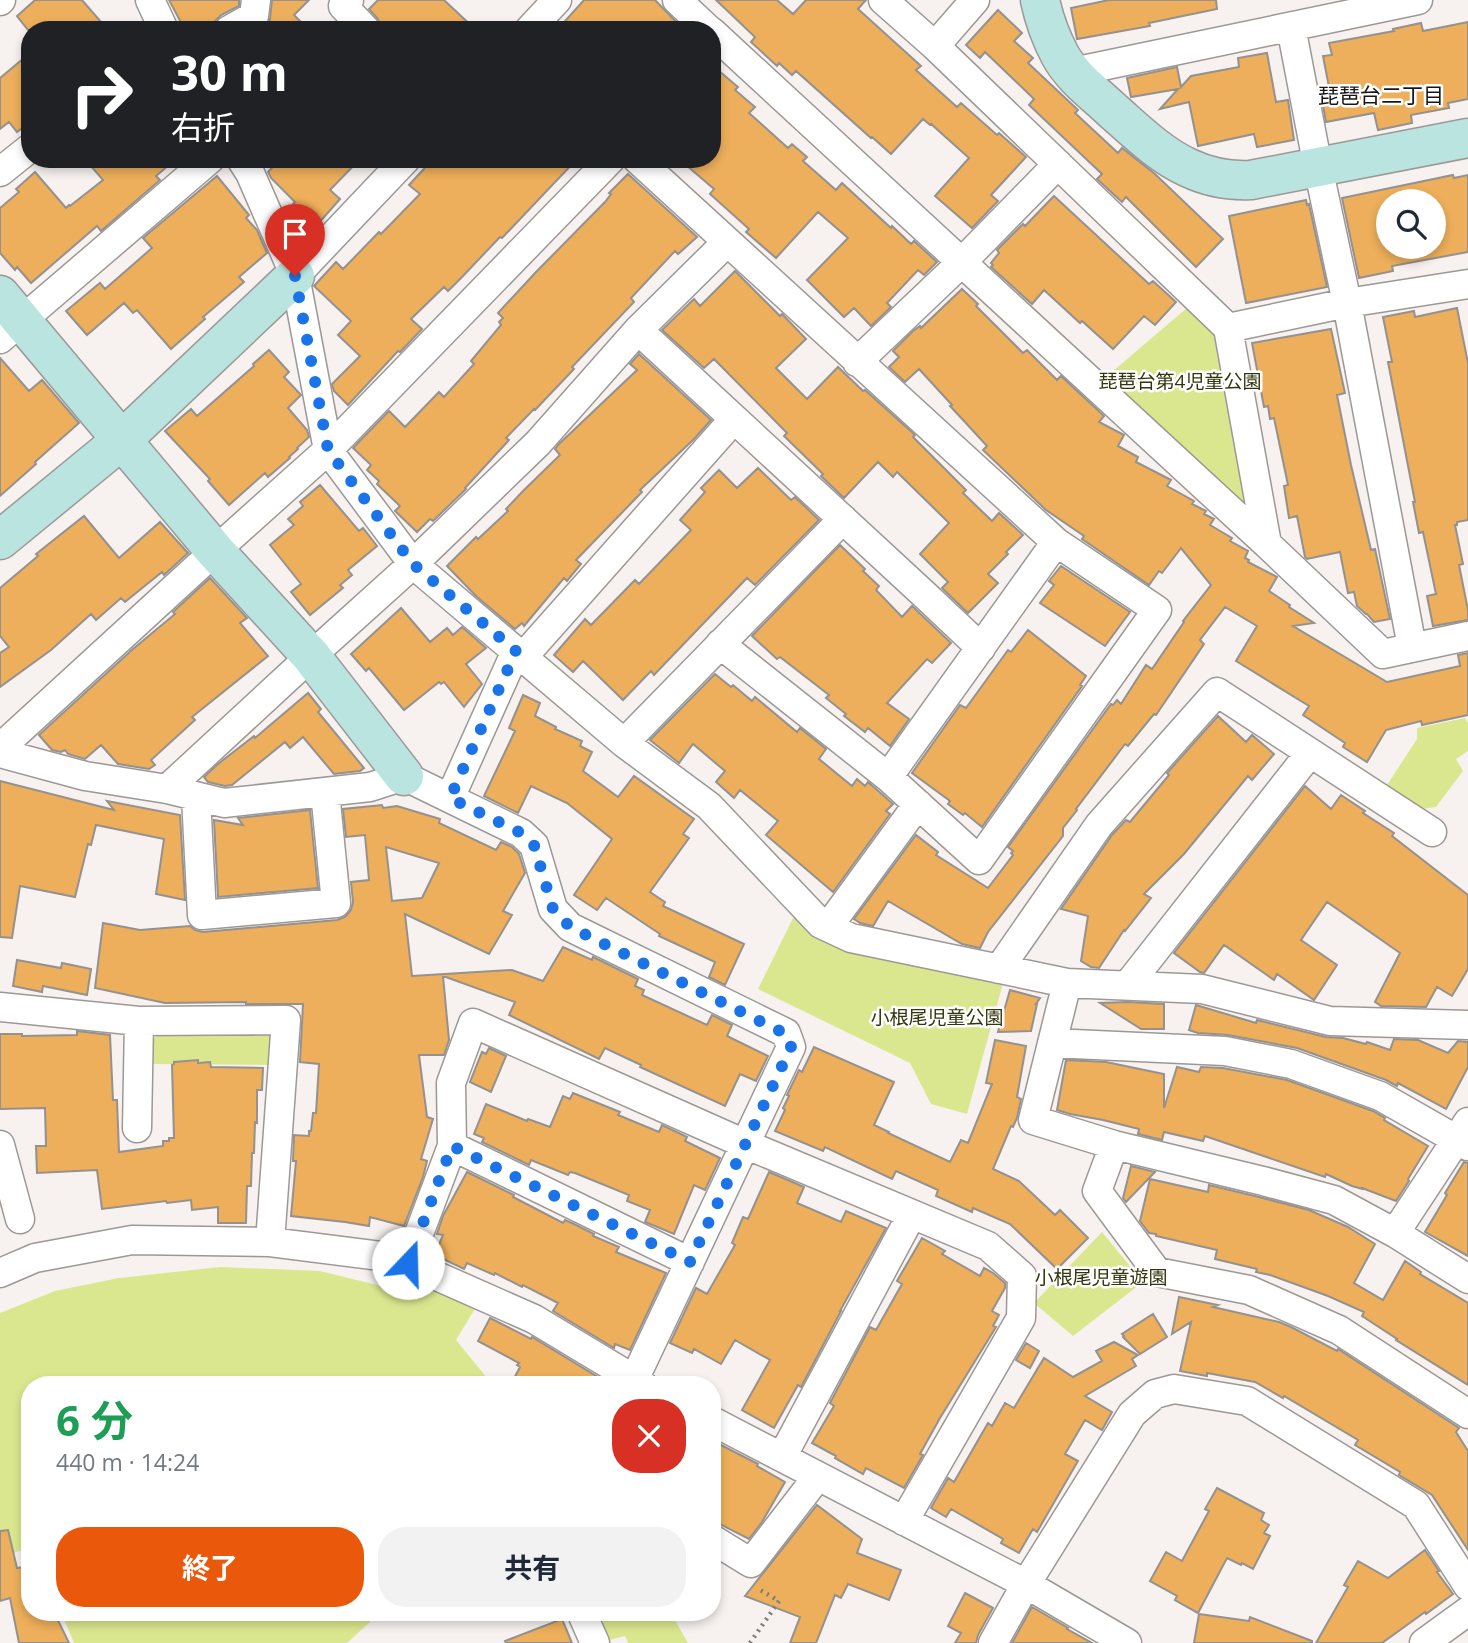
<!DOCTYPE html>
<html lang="ja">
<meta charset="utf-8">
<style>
body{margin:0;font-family:"Open Sans","Noto Sans JP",sans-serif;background:#f2f2f3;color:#1f2937;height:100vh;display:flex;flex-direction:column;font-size:26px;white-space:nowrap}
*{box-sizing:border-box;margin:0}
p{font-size:23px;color:#747a83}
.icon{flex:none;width:38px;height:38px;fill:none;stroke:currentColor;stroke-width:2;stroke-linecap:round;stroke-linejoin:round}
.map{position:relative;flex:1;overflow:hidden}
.panel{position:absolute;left:21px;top:1376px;width:700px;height:245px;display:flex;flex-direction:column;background:#fff;border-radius:28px;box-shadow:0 4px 10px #0003}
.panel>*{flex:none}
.guide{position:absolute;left:21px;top:21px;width:700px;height:147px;border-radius:28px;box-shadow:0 4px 10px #0003;background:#202124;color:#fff;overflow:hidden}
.tools{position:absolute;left:1376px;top:189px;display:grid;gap:14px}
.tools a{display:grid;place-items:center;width:70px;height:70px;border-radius:50%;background:#fff;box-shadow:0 4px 10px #0003;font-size:35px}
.pin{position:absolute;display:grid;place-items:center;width:60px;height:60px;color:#fff;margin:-72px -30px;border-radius:50% 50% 50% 0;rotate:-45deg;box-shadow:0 0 7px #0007}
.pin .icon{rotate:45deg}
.me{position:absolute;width:77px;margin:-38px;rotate:21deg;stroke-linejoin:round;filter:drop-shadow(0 0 5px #0008)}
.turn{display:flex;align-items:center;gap:24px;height:147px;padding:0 35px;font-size:32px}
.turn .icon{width:91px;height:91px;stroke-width:2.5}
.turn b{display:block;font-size:49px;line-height:60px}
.round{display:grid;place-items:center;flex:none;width:74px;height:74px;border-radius:28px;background:#f2f2f3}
.overview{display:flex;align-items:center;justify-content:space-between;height:119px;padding:0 35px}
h1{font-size:42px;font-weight:700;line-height:52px;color:#1e9e55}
.button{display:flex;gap:14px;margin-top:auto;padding:14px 35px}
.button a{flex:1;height:80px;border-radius:28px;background:#ea580c;color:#fff;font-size:28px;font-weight:700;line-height:80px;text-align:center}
.button a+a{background:#f2f2f3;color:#1f2937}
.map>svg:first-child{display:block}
.green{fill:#dbe78f}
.building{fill:#edaf5b;stroke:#94918e;stroke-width:2;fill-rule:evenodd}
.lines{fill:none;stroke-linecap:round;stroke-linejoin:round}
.street-casing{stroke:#9c9896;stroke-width:31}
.secondary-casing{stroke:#9c9896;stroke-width:41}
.path{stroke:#7e7c7a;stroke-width:4.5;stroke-dasharray:2 5;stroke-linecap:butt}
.street{stroke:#fff;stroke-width:28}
.secondary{stroke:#bae4e0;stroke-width:38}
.route{stroke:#1a73e8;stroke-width:12;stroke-dasharray:0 21.6}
.labels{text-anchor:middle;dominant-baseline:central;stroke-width:5;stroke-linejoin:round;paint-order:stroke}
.park-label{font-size:19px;fill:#32360c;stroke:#fff}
.neighbourhood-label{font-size:21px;fill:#171615;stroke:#fff}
</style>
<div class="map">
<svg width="1468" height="1643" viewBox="0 0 1468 1643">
<rect width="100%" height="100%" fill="#f7f2f0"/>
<path class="green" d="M1194,302l27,27 32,167 -10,8 -137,-127z
M1465,718l3,5v28l-12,8 7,12 -27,36 -15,2 -34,-24 30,-46v-11z
M797,910l208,66 -38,138 -36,-10 -21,-41 -152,-74z
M165,1026l107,2 7,37 -126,-1 -1,-23z
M1102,1232l41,50 -70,54 -39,-33z
M220,1267l100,4 61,15 14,-16 81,37 -20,33 36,44h-462v164l-30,9v-244l55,-22 64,-13z
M61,1612h320l-34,31h-273z
M592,1612h76l4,3 16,28h-60l-3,-7 -19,5z"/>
<path class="building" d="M35,0h47l26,30h-80l-11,-14z
M169,0h70v6l-18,9 -6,6 -3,9h-27z
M272,0h37l-15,15 15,15h-46l5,-5 2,-6z
M378,0h66l32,30h-94l-4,-11 -9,-10z
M584,0h71l29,30h-127z
M716,0h61l16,14 13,-14h60l-8,9 63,57 -5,4 41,37 4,-4 36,32 2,-2 27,24 -35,38 7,6 -26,27 -37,-32 34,-38 -38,-34 -1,1 -7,-6 -32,35 -19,-17 -1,1 -75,-67 -4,4 -13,-12 -2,3 -26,-24 4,-5z
M1109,0h107l1,9 -68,14 1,3 -73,13 -6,-31z
M998,10l24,23 -8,8 19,17 -5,5 50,47 -3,3 43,40 4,-5 33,26 68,65 -27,28 -70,-70 -4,5 -25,-23 5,-5 -73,-69 5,-6 -49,-47 -5,6 -14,-13z
M1468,22v77l-20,4 1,5 -38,7 1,8 -34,7 -4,-17 -48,9 -6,-33 9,-2 -6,-31 9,-1 -3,-12 65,-12 -1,-2 28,-6 2,8z
M30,53v69l-13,10 -8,-10 -9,7v-51z
M1267,53l9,49 12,-2 6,40 -37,7 -3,-13 -56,12 -9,-44 -29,7 18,-20 -47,8 -4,-19 50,-11 4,20 10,-11 48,-9 -1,-9z
M712,65l26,22 -3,3 20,17 -6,6 39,35 4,-4 15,13 -4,4 33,29 6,-7 49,45 1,-2 19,18 3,-3 23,21 -13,13 -6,-5 -31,33 4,4 -20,19 -17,-18 -10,9 -37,-37 41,-42 -30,-26 -42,46 -30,-26 3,-3 -39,-35 4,-5 -35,-30h33z
M85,159h91l-20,17 4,4 -59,51 -4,-5 -66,57 -14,-16 -2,3 -15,-17v-45l19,-16 -3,-3 19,-17 31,36 3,-3 1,1 33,-26z
M280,159h80l-30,31 10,9 -23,26 -24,-21 2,-2 -24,-24 -3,-6z
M433,159h144l-75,79 -2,-1 -37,39 -15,15 -4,-4 -33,32 11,10 -22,23 -2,-1 -50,54 -14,-14 -2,-7 28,-28 -22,-21 13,-14 -37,-35 22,-24 7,7 36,-37 2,2 39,-40 -11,-9z
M628,174l69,63 -19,17 -3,-3 -44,47 3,4 -62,65 2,2 -39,41 -1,-1 -28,29 3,2 -44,48 1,1 -33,32 -3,-2 -13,13 -22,-21 5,-5 -23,-22 2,-3 -12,-11 4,-5 -18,-17 36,-37 16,16 34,-35 5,5 30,-33 -3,-3 30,-36 -2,-3 4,-4 -5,-5 38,-41 69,-70 6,-8 -2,-1z
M1453,175l1,3 14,-3v77l-76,14 1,5 -34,7 -17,-80zM1388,201h45v46h-45z
M217,176l32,39 -3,3 11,12 10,23 -28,24 5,5 -41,35 2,2 -34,30 -34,-39 -4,3 -9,-10 -37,32 -21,-24 34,-28 5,6 47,-41 -9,-10z
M1054,196l95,88 4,-3 23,21 -21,23 -11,-9 -31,33 -31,-28 -2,2 -36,-33 -12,14 -41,-37 2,-2 -2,-2 8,-10 -2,-3 26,-26 2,2z
M1306,200l1,5 2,-1 18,83 -81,16 -17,-87z
M735,271l45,45 2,-2 24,25 -30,29 31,31 31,-32 25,24 2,-1 50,45 -2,2 53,53 -3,3 29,28 7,-8 24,22 -17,17 2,2 -20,20 10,9 -30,30 -26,-25 6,-6 -28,-28 29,-31 -52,-51 -4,5 -15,-15 -34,36 -23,-22 2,-2 -39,-38 3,-3 -73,-74 -10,9 -42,-38 32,-31 6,7z
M962,289l16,15 -2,2 47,47 4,-3 30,30 4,-4 43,40 -5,6 25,13 -6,11 20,11 -2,5 35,18 -4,6 27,15 -2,3 14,7 -2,3 10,5 -4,6 22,13 -2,3 18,10 -3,7 4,2 -1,2 29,15 -8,14 21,14 -1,2 25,16 -21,3 94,56 73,-16 -2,-11 10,-2v62l-46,10 -1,-4 -35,9 -19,32 -24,-15 2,-4 -42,-28 6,-9 -73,-45 21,-35 -32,-19 -25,33 4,4 -48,71 -2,-1 -26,32 -3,-2 -49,65 1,1 -14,18v8l-75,96 -8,16 -18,-4 -74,-43 -15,25 -13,-3 -6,-4 62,-84 22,17 -2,3 52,33 25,-33 -2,-2 2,-2 -5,-4 103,-143 2,1 4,-5 4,4 25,-39 6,4 32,-47 -1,-1 28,-36 -30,-37 -19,25 -3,-2 -10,14 -67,-46 2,-3 -38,-26 -63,-60 4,-4 -23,-25 -14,-15 2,-1 -33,-36 -14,13 -16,-15 10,-10 -6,-6 20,-20 7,-5 1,2z
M1457,308l11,55v157l-11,2v3h-2l8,39 -4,1 9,45v10l-35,6 -6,-30 9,-2 -13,-62 -4,1 -6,-31h2l-27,-140h4l-9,-45 31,-6 1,6z
M1331,329l14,64 -8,2 14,70 20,85 4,-1 15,70 -16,3 -7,-8h-1l-9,-8 -3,-14 -6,1 -8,-41 -33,7 -2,-2 -8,-41 -8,2 -5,-32 4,-1 -14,-67 -4,1 -2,-13 -4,1 -12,-64z
M269,350l20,22 -5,5 17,18 -13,13 19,22 2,7 -12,11 1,1 -9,8 1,1 -22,19 -3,-4 -36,32 -21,-24 2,-2 -45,-48 26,-22 6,7 57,-50 -1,-2z
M639,354l72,66 -17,19 -54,51 2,2 -66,68 5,4 -14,17 -3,-3 -40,48 -2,-3 -7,6 -39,-33 -29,-30 29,-29 2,2 30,-28 -2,-2 17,-18 37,-36 -5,-6 4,-5 78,-74 -7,-6z
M0,358l29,33 13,-11 37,43 -44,39 1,2 -36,32z
M758,468l33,32 4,-3 24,23 -64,65 -8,-7 -93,97 -3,-4 -28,29 -40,-39 -10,11 -19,-17 31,-36 6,6 44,-45 4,4 52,-54 -11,-10 25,-28 -4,-4 18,-18 18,18z
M320,485l39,46 4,-3 14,18 -29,24 4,5 -12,10 3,3 -33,27 -19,-23 10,-8 -31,-39 24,-20 -6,-6 15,-13 -3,-4z
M84,516l35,42 41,-36 28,31 -24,22 -2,-3 -37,30 -4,-4 -25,22 -5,-6 -40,36 -51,37v-34l9,-6 -9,-11v-48l38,-32 -2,-2z
M840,545l25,24 -2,2 16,15 -3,4 26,27 10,-11 39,37 -19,20 -5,-4 -40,44 22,16 -19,27 -22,-18 -3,4 -21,-16 2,-2 -20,-16 3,-3 -49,-38 -3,2 -25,-23z
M1061,566l69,46 -25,34 -65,-43 14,-18 -5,-4z
M210,578l37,40 -7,5 28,33 -76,61 3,3 -44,40 4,5 -6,4 -31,-5 -17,-19 -16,14 -17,-5 -3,-4 -4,2 -9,-2 -13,-15 94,-86 42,-35 -2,-2z
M401,608l29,34 17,-14 6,7 9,-8 24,21 -20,16 16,20 -18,23 -20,-25 -3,2 -2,-2 -35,28 -35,-42 -3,3 -15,-17z
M1028,630l58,46 -6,9 2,1 -100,141 -17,-14 -2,2 -15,-11 2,-3 -38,-28 48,-68 6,3 42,-58 3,2z
M715,674l16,13 2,-2 19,16 3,-4 42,35 3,-4 26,21 -7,10 33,27 5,-7 8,7 3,-4 25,22 -7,7 4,3 -57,78 -67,-57 12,-14 -38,-31 -6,8 -18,-16 9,-11 -32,-27 -14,19 -29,-23z
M308,693l13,16 -3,3 46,56 -4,3 -26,3 -31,-37 -13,11 -5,-6 -53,43 -7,1 -17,-4 -4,-5 14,-13 36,-28 1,2z
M523,695l17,8 -5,13 21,11 -1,2 27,12 -2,5 12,6 -9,19 35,26 16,-21 60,43 -11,15 6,4 -39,54 15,10 -2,4 81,38 -19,41 -16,-8 6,-15 -56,-26 1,-2 -54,-36 -9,12 -23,-15 38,-56 -45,-36 -36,-17 -13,27 -34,-17 31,-65 -6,-3z
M1218,716l28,26 6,-7 22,19 -22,26 -4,-4 -64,78 -40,40 7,4 -26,33 -1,-1 -25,38 -8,-1 -10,-6 7,-45 -27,-7 51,-74 14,-15 4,2 39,-47 -2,-2z
M0,781l114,29 -7,-9 73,14 5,85 -29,-6 8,-55 -68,-14 -5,20 -3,-1 -13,53 -55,-11 -8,52 -12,-1z
M1305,786l26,23 10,-14 24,16 -2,2 31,20 -2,3 76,59v74l-16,27 -15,-9 -11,20 -45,-1 -6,-4 25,-49 -73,-51 -26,38 36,25 -23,35 -37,-26 -3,6 -50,-35 -20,28 -4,-1 -26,-19z
M382,805l1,3 14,-2 43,13 -1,4 57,27 5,-8 11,5 7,7 6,19 -22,38 9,4 -23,39 -84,-40 7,62 100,-6 31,11 20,-34 29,13 1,-3 45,22 -3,7 9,4 -2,5 65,30 5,-10 20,10 -5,11 41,20 -12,25 -16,-7 -15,32 -85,-39 1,-2 -36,-17 -6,11 -90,-44 6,-13 -72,-26 6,64 -5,15h-25l8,62 6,2 -12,40 6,2 -4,16 -19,49 -34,-9 -1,9 -24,-4 -54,-6 5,-55h-3l1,-26 15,1v-5h2l2,-18h3l3,-49 -19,-2 3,-58h-57v-2l-81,1 -70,-15 8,-65 37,7 50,-4 5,4 8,2 134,-12 8,-3 6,-7 2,-8 -2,-20 18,-2 -4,-45 -19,2 -3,-28zM386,847l53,16 -17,35 -30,3z
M310,810l8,78 -100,9 -4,-77 29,5 -5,-7z
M17,960l44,8 1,-5 29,6 -4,26 -44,-9 -1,6 -29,-6z
M1010,990l30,8 -4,6h1l-6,27 -33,1z
M1128,1002l36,2v25h-23l-41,-26z
M1196,1005l60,18 1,-3 69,17 17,1 23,6 1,-2 23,8 4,-11 24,1 30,13 10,-12 10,1v25l-22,42 -48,-26 -1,3 -11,-6 -89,-32 -69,-13 -30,-2 -9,-3z
M77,1031l33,4 3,65h4l2,52 44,-6v-5h6v-3h5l-2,-73 2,-1v-2l24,-2v3l12,-1 1,5 52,1 -1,22h-5v33l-2,-1 -1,31h-2l-1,33h-4l-1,37h-28v-16l-26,3 -1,-10 -24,3 -1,-2 -64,8 -5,-39 -60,3 -1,-27h10l-1,-38 -45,1v-75h22v2l55,-1z
M995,1040l31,6 -9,51 4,2 -4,19 -4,9 -2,-1 -18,43 26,12 36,34 5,-5 28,28 -31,31 -47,-45 -37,-16 -1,4 -36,-16 2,-6 -42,-19 -4,8 -67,-32 -2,4 -48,-20 10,-21 -2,-2 6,-12 -2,-1 12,-25 3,2 12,-25 80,35 -20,43 15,7 -1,1 62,29 11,-22 7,3 24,-59 -6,-1z
M489,1048l17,8 -15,36 -21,-10 12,-30 4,2z
M1066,1060l40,2 58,12v34l13,-41 22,5 2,-5 22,1 64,12 86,31 12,7 -1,2 44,26 -20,33 1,2 -13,20 -34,-13v1l-10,-3 -26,-12 -1,3 -120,-41 -2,5 -39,-9 -2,8 -24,-6 1,-5 -36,-9 -33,-6 -13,-4z
M573,1093l47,19 -2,3 41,17 3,-7 25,12 -2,4 35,17 -15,32 -11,-5 -20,49 -29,-12 5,-12 -23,-9 2,-6 -54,-22 -5,-1 -2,3 -37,-15 -2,5 -47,-23 2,-4 -10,-4 12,-30 41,17 1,-2 22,8 13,-31 7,3z
M1464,1162l4,1v93l-43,-24 22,-37 -2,-2z
M1131,1166l24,6 -29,30 -3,-4z
M467,1172l47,23 -1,2 50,26 2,-3 9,4 20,10 -1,2 26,11 -3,5 50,21 -36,77 -15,-6 -1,4 -61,-37 5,-8 -35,-18 -1,2 -27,-14 -1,2 -27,-12 -3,6 -27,-13 3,-8 -2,-1 5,-12 -6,-1 6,-18z
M769,1172l35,15 -7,16 44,19 5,-11 40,17 -46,83h1l-40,76 -3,-2 -24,43 -32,-18 28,-50 -35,-20 -14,24 -27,-15 -2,4 -22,-10 26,-55 11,6 28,-49 -3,-2 11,-26 5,2z
M1150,1179l58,13 1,-7 50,12 50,13 39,17 27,17 -21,39 29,17 22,-39 16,11 -1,2 48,29v82l-72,-45 1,-1 -35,-23 2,-4 -36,-16 -58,-21 -14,-3 1,-3 -42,-10 2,-9 -61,-14v-2l-7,-1 -9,-12z
M922,1238l23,13 -3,3 38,22 4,-8 9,5 12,10v5l-13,23 7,4 -6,11 3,1 -56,91 -20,36 3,1 -19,33 -38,-20 -3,6 -28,-16 1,-2 -24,-13 22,-37 -4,-3 40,-76 6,3 26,-46 -5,-3z
M1179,1297l39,8 -5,2 66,15 12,5 46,24 1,-2 121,79 -3,4 12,19v99l-36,-55 -33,-20 1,-3 -45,-27 3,-5 -74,-44 -1,2 -28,-16 -48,-9v3l-27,-5 11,-49 -19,12z
M1153,1314l14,23 -27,17 -17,-17 1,-1 -2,-2z
M490,1318l41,21 1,-2 69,42 -2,5h-88l9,-17 -3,-2 2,-2 -41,-22z
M1114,1342l24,13 -6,4 4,7 -51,30 27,16 -10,18 -17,-10 -20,34 13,7 -41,71 -4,-3 -14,24 -18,-10 2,-4 -52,-30 -5,8 -15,-9 17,-30 6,4 34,-59 4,3 13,-23 9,5 30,-50 29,19 29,-16 -6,-10z
M1026,1343l13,8 -9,17 -14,-8z
M719,1444l39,20 -1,2 28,16 -23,40 -13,17 -37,-19v-64z
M1217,1488l47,25 -3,7 8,5 -5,8 6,3 -17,33 -11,-6 -1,2 -14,-7 -29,55 -23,-13 2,-4 -27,-15 16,-29 16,9 27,-50 -4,-2z
M817,1505l45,34 -5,14 44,17 -12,30 -41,-16 -7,14 -6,-3 -19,48h-26l10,-26 -55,-21z
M8,1530l9,38 13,-2v46h24l15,31h-50l-9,-45 -10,3v-70z
M1425,1550l14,21 -2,1 16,22 -27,20 -1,-2 -43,31h-66l32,-56 -4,-2 14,-24 30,17z
M965,1593l28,15 -15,27 -2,8h-21l6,-10 -13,-7z
M1032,1607l36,21 -1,1 25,14h-80z
M1199,1614l50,7 1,-4 62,24v2h-118z
M562,1619l10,24h-66l-1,-2z"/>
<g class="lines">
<g class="street-casing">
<path id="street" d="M150,0l14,30
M349,0l-6,6 23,24
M677,0l32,30
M883,0l52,46
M975,0l-40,46 293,282 39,216 116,110 85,-18
M0,1l1,-1
M1291,27l27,140 29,136 65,344
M229,30l25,-14 2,-16
M529,30l28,-30
M712,32l555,512
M1073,72l345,-72
M241,159l9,14 45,103 33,174 85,114 211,179 85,63 112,118 30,14 216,45 135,6 128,32 138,4
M637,159l419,383 101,68 -178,250 -91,-83 -168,-133
M0,172l30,-24
M295,276l111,-117
M1228,328l119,-25 121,-19
M638,330l289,267 54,51
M0,339l210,-180
M857,362l104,-99 97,-99
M523,657l211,-238
M624,743l219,-224
M0,748l215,-197 113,-101 283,-291
M0,753l85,23 82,13 57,14 146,-16 34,-11 117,57 13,12 19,64 17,18 216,106 5,14 -157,333
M888,777l168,-235
M167,789l144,-133 102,-92 125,-121 100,-113 89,-88
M196,797l6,118 134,-12 -11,-111
M450,798l66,-147
M828,927l90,-123
M999,969l100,-144 118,-133 215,140
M1067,983l-34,137 81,25 149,36 71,19 61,33 73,46
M1127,986l183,-233
M0,1007l139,14 147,-1 -16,222
M1052,1043l173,8 66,13 89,32 88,50
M137,1128l2,-107
M0,1145l20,74
M1114,1145l-17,46 60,81 92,18 90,40 129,84
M452,1146l238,116
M1395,1233l73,-111
M408,1263l44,-117 -1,-63 22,-60 272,121 243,102 34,30 -1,42 -117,203
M0,1273l35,-15 97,-18 138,2 126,16 138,61 108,65
M712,1421l314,163 101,59
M782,1457l130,-243
M712,1539l39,24 67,-87
M583,1616l12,27
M993,1643l33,-59 106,-170 23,-20 19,-5 73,12 169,104 52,81
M1424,1643l44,-32"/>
</g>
<g class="secondary-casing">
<path id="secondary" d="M1040,0c4,19 11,38 20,55 12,22 34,38 52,55 24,21 48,45 77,58 19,9 41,13 62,12l217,-42
M0,295l215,256 96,105 93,120
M0,540l123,-101 172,-163"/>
</g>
<path class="path" d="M750,1643l29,-42 -22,-13"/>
<use href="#street" class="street"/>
<use href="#secondary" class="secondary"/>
</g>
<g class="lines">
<path class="route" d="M295,276l33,174 85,114 103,87 -66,147 71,35 13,12 19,64 17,18 216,107 5,13 -101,215 -238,-116 -44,117"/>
</g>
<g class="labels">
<g class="park-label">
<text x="1180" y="381">琵琶台第4児童公園</text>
<text x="937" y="1017">小根尾児童公園</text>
<text x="1101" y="1277">小根尾児童遊園</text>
</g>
<g class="neighbourhood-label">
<text x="1381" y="95">琵琶台二丁目</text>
</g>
</g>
</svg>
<div class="tools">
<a><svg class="icon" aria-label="search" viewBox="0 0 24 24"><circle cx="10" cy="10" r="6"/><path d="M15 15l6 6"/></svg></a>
</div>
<div class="pin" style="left:295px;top:276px;background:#d93025"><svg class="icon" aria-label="arrive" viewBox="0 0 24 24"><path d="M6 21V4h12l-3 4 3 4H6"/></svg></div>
<svg class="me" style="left:408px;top:1263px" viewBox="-20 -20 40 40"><circle r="19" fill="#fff"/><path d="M0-13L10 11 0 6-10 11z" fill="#1a73e8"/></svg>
<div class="guide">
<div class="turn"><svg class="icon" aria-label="right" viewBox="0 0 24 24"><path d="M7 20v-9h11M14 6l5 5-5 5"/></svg><div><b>30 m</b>右折</div></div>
</div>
<section class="panel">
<div class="overview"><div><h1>6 分</h1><p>440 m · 14:24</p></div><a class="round" style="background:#d93025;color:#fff"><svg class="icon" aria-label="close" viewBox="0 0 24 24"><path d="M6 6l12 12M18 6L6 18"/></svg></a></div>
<div class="button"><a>終了</a><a>共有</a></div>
</section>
</div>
